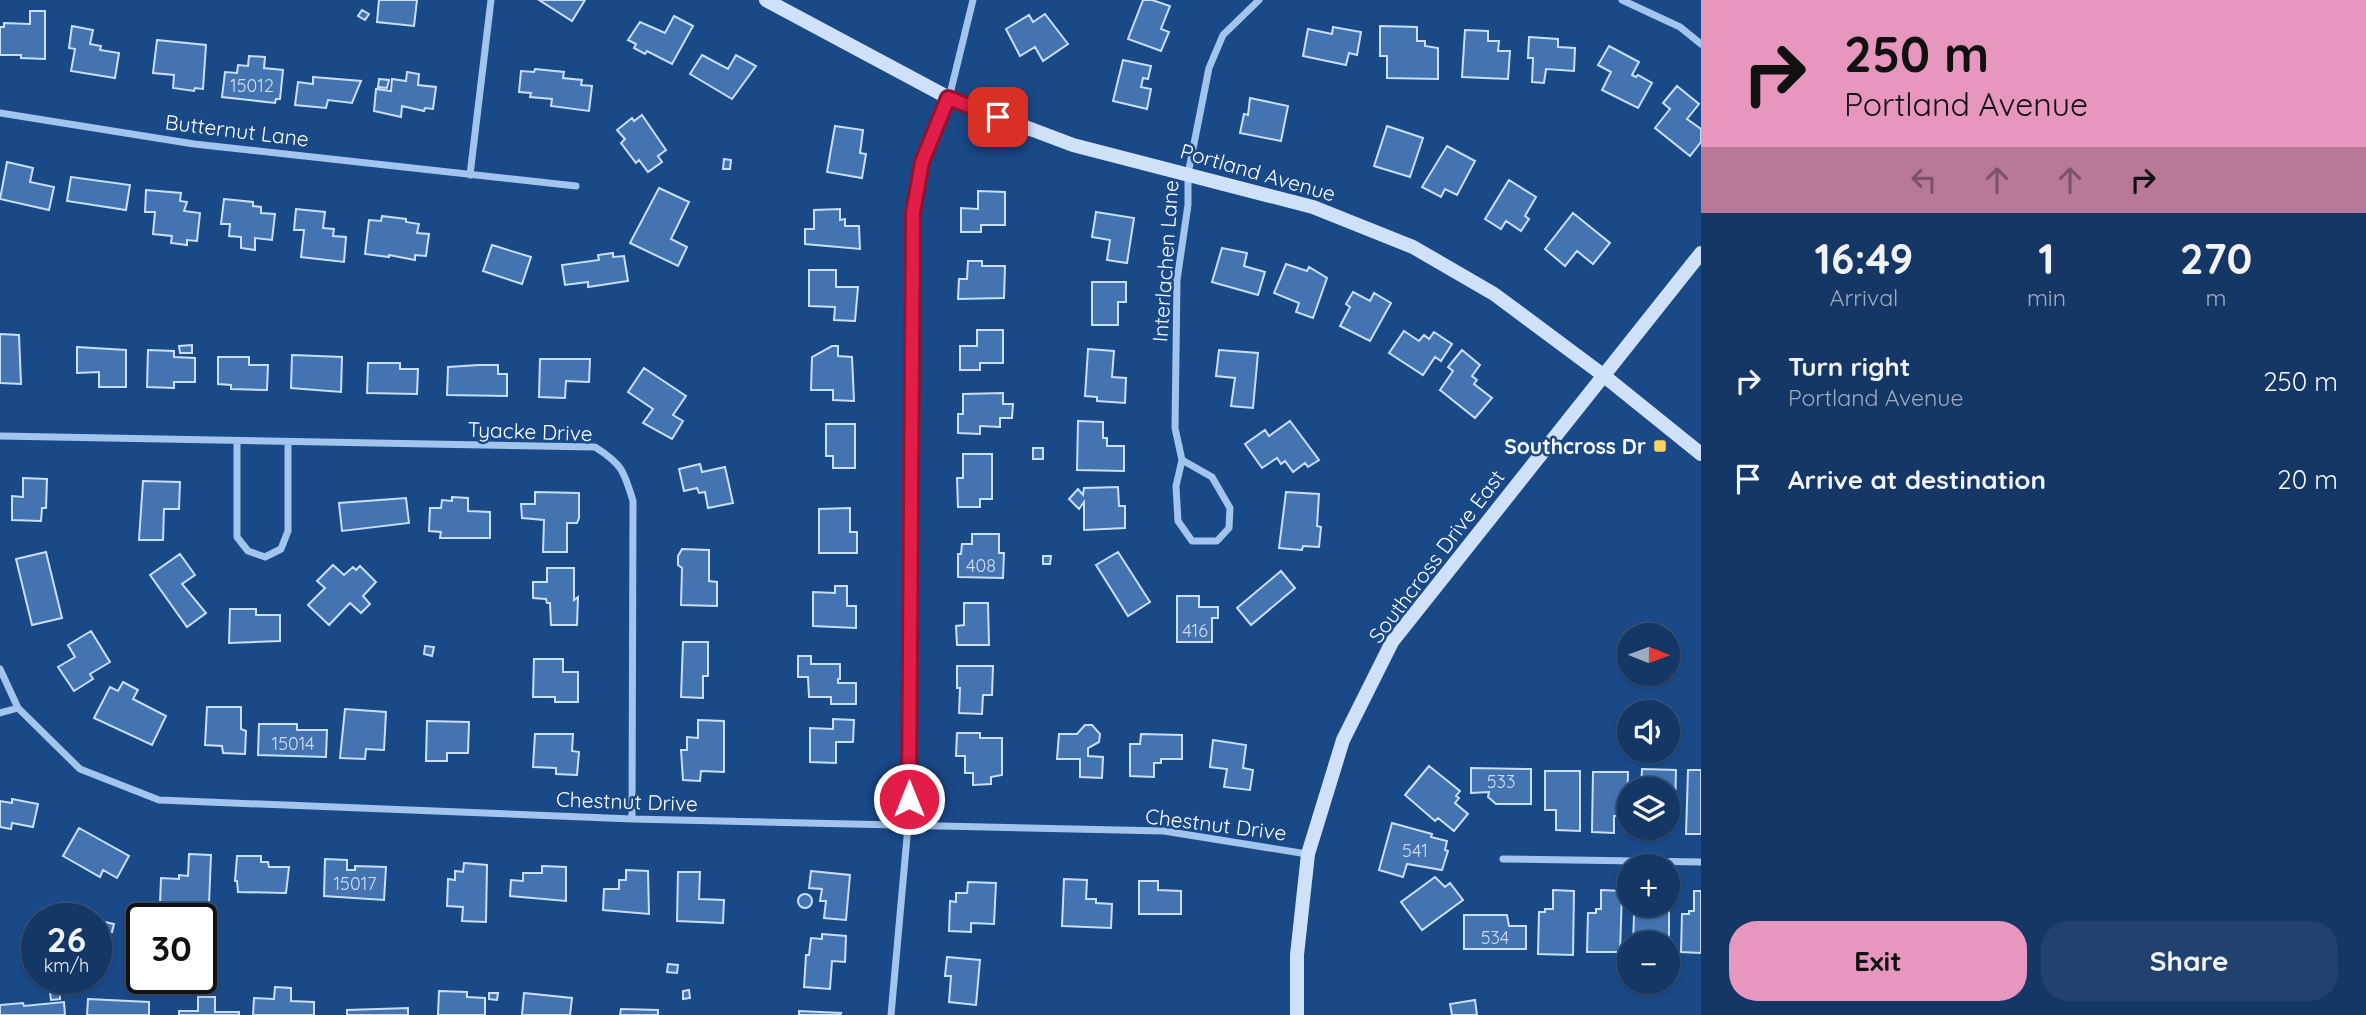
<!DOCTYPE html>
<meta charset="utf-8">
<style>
body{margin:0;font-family:Quicksand,sans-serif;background:#21426f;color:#f1f3f6;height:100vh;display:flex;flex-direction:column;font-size:26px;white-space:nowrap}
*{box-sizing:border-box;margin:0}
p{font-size:23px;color:#9dacbf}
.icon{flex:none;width:38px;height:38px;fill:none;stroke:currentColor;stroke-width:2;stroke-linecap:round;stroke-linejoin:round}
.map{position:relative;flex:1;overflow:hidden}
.sheet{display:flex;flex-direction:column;background:#143766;width:665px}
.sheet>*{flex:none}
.hud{background:#e797bd;color:#111;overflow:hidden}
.needle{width:46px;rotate:91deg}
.buttons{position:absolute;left:1617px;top:623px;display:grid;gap:14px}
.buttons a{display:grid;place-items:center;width:63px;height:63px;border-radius:50%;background:#143766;box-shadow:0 2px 5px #0004,0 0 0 2px #33517a;font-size:35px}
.speed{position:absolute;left:21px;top:903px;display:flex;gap:14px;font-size:35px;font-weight:700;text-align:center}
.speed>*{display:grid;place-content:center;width:91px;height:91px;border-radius:50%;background:#143766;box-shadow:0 2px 5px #0004,0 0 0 2px #33517a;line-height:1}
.speed small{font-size:18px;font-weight:400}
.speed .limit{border:4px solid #111;border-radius:10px;background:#fff;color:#111}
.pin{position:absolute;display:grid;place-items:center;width:60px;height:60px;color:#fff;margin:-30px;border-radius:14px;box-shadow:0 4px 10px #0006}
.me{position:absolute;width:77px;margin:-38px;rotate:0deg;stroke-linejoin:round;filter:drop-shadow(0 0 5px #0008)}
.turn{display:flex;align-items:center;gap:24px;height:147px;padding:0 28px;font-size:32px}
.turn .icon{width:91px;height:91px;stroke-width:2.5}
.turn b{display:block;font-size:49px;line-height:60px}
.lanes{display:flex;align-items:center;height:66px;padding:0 28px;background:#0003;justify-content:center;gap:35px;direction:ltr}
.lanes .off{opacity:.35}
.eta{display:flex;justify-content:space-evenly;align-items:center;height:119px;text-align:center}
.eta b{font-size:42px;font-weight:700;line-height:49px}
.cta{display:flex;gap:14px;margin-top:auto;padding:14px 28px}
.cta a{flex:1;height:80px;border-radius:28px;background:#e797bd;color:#111;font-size:28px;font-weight:700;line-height:80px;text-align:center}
.cta a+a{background:#21426f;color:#f1f3f6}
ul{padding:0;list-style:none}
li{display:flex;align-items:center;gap:21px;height:98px;padding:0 28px}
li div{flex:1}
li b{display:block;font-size:26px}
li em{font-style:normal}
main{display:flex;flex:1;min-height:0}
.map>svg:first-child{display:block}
.building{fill:#4373b1;stroke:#c8def9;stroke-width:2}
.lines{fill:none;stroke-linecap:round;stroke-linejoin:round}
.street{stroke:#a3c4ec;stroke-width:7}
.secondary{stroke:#cfe1f9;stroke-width:14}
.route-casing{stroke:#92132f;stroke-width:18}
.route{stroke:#e11d48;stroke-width:12}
.poi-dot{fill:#fed15f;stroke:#1a4988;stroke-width:2.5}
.labels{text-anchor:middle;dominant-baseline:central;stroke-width:5;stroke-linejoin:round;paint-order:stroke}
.number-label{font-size:18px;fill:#d0dcec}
.street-label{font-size:21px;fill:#fff;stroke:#1a4988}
.poi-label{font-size:21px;font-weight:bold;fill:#fff;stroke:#1a4988;text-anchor:end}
</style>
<main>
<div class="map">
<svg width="1701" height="1015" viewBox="0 0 1701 1015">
<rect width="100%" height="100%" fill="#1a4988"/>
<path class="building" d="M379,0h38l-3,26 -37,-4z
M539,0h46l-13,21z
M1143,0h9l18,6 -9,23 8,3 -8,19 -33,-12z
M362,10l7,4 -4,6 -7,-4z
M30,11h15v48l-24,-1v-3h-21v-28h4v-4l26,1z
M1045,14l23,30 -25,17 -8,-14 -15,9 -14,-27 23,-14 4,7z
M674,16l19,10 -21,38 -25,-13 -2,3 -11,-6 2,-4 -8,-4 12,-18 25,11z
M72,26l21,4 -3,14 11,2 -1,4 19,3 -4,25 -44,-7 4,-22 -6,-1z
M1380,26l37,1v14h8v5l13,2v31l-51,-1v-22h-7z
M1333,27l28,5 -4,23 -8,-2 -3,12 -43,-9 5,-27 24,5z
M1465,30l23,1v10h11l-1,10h12l-2,28 -46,-2z
M1529,37l29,2v8l17,1 -1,23 -28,-2 -2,14 -12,-1 1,-24h-5z
M157,40l49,5 -3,44 -8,-1 -1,3 -21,-3 1,-13 -21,-2z
M1609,46l30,16 -7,13 4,2 2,-2 14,8 -14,25 -36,-18 9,-18 -13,-7z
M702,55l26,14 8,-14 20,11 -24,33 -42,-25z
M249,56l16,1 -1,11 19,2 -3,29h-4l-1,4 -53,-6 3,-25 12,1 1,-8 10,1z
M1123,60l28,6 -3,13 -5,-1 -2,9 10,2 -4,20 -34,-8z
M535,69l29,3 -1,6 19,2 -1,5 11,1 -3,25 -38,-5 1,-7 -22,-2 1,-4 -12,-1 2,-21 13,1z
M407,72l12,2 -1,11 18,2 -3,22 -8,-1 -1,3 -22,-5 -1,11 -27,-6 2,-22 15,2 1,-12 14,2z
M313,77l48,4 -9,22 -24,-3 -2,8 -31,-3 3,-23 15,2z
M379,79l10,1 -2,8 -9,-1z
M1677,86l22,18 -12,15 14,10v13l-11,14 -35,-28 15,-19 -7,-6z
M1250,98l38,8 -7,35 -41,-8 4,-19 4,1z
M642,115l24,35 -8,6 4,6 -14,10 -9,-12 -3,3 -15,-20 4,-4 -8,-9 15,-12 2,3z
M835,126l28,4 -3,23 6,1 -4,24 -35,-6z
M1387,126l36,12 -13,39 -36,-11z
M1447,146l28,15 -18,34 -12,-6 -4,8 -19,-10z
M724,159l7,1 -1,9h-7z
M7,162l26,6 -3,14 24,5 -5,23 -49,-11z
M71,177l59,8 -4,25 -59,-9z
M1509,180l27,17 -11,19 4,3 -8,12 -15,-10 -5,8 -16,-10z
M659,188l30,14 -18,37 16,8 -9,19 -48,-23z
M146,190l35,3 -1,8 7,1 -3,9 16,2 -3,28 -10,-1v5l-16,-2 1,-7 -19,-2 2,-22h-10z
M978,191l27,1v33h-24v7h-20v-24l17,1z
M224,199l29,3v4l8,1v6l14,1 -3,26 -17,-2v12l-14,-2v-11l-12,-1 1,-12h-9z
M296,209l29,3 -2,16 11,1 -1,7 13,1 -2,25 -43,-5 3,-27h-10z
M840,209v11l5,-1v7h14l1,23 -55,-5v-15h9v-19z
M1096,212l38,6 -7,45 -20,-3 3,-20 -18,-3z
M1573,213l37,30 -17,21 -16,-13 -12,15 -20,-17z
M382,216l24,3v3l13,2 -2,9 12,1 -3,22 -11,-1v5l-26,-5v2l-24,-3 4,-34 12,1z
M492,245l39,12 -9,27 -39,-13z
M1222,248l25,5 -3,13 21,6 -7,23 -46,-13z
M613,253v4l11,-1 4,25 -40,6v-5l-23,3 -3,-20 37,-5 -1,-5z
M968,261h14v5h23l-1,32 -46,1 1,-20h8z
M1286,264l21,7 2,-4 18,11 -14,40 -17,-6 3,-9 -25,-10z
M809,270h27v17h22l-3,34 -21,-1 1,-13 -26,-1z
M1092,282h34v20h-8v23h-26z
M1353,292l17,9 4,-8 17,10 -21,38 -30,-15 10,-19 -4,-3z
M977,330h26v33h-23v7h-20v-24h17z
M1404,331l15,10 5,-6 5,4 5,-7 18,12 -11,17 -6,-4 -12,18 -34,-22z
M0,334l19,1 2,49 -21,-1z
M192,345v8h-12l-1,-7z
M832,346h6v10l14,1 2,44 -21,-1v-10h-22l1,-33z
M77,347l49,3v37h-27v-15l-22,1z
M1088,349l26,2 -2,26 14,1 -1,25 -28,-2v-4l-12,-1z
M148,350l26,1v6l21,1v24h-21v6l-27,-1z
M1219,350l39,3 -5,55 -22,-2 4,-28 -19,-2z
M1462,350l18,15 -8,11 5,4 -3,4 18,14 -17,20 -35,-28 13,-19 -5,-4z
M292,355l50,2 -1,35 -50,-4z
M218,357h31v8h19l-1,25 -36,-1v-4l-13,-1z
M540,359h50l-1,23 -23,-1 -1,17 -26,-1z
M368,363h32v6h18l-1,25 -50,-1z
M479,365h19v9h9v22l-60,-1 1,-28z
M644,368l42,28 -13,19 10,6 -11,18 -29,-16 10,-14 -25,-17z
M1003,393v11h10l-1,14h-12v9l-20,-1v8l-22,-1v-19h5v-20z
M1078,421l25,1v16h4v8h17v25l-47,-1z
M1290,421l29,39 -11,7 -3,-4 -12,9 -8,-11 -4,3 -4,-6 -15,10 -17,-24 20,-14 4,6z
M826,424h29v44h-22v-12h-7z
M1033,448h10v11h-10z
M963,454h29v45h-12v8h-22l-1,-29h6z
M700,464l2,8 23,-5 8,36 -25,5 -3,-16 -6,1 -2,-5 -13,3 -5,-22z
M23,478l24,1 -1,29h-4l-1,13 -29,-1v-24l11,1z
M143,481l37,1 -1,27h-15l-1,31h-24z
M1118,487l1,19h6v22l-41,2v-28l-5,7 -10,-10 9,-10 5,6 1,-7z
M535,492l44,1v25l-2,5h-10v29h-24l1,-32 -22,-2 -1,-14h14z
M1286,492l33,2 -2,32 4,1 -2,20 -16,-1 -1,4 -23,-2z
M452,497l16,1v13l22,1v26h-50l1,-6 -12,-1 1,-23h11l1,-8 10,1z
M406,498l3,25 -67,8 -3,-28z
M850,508v24h7v21h-38v-44z
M972,534h27v19h5l-1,25 -45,-1v-23h3l1,-10h10z
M682,549l27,1v31l8,1v24l-36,-1 1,-37 -4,-3v-9z
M46,552l16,66 -30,7 -16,-66z
M1118,552l32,50 -22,14 -32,-51z
M180,554l15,21 -13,9 24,29 -19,14 -37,-52z
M1043,556h8l-1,8h-7z
M333,565l11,10 9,-8 3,3 4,-4 16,16 -13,14 7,8 -9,9 -11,-10 -21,22 -21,-20 17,-17 -8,-7z
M547,568h27v32l4,-3 -1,28h-26l-1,-22h-3l-1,-4 -13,-1v-16h14z
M1281,571l14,17 -44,37 -14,-17z
M835,586h12v20h9v22l-43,-2v-34l22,1z
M1177,596h22v11h19v11h-6v24h-35z
M964,603h24l1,42h-32l-1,-19 8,-1z
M230,609h26v6h24v26l-51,2z
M91,631l19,31 -20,12 3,5 -19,12 -16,-24 17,-10 -7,-12z
M683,642h25v34h-5v22l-22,-1z
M425,646l9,1 -2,9 -8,-2z
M798,656h13v8h29v15h-2v4h18v21h-25v-7h-22l-1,-20h-10z
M534,659h29v13h15v30h-23v-5h-22z
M957,666h36l-1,29h-9l-1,19 -23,-1 1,-25h-3z
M123,682l15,8 -5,9 33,17 -14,29 -58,-27 16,-31 8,4z
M207,707h34v22l5,2 -1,23 -22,-1 -1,-7 -17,-1z
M345,709l41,3 -2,38 -18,-1 -1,10 -25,-1z
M833,719l21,1 -1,22h-17v21l-26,-1v-34l23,1z
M698,720l26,1v51l-23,-1 -1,10 -17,-1 -2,-30h6v-13l11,1z
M427,721l42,1 -1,31h-21v8h-21z
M259,724h38v6h30l-1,27 -68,-2z
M1085,725h7l8,9 -1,8 -11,6v8l15,1 -1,21 -22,-1v-18h-23l2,-25h18z
M957,733h23v5h22v37l-11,2v7l-18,1v-12h-8v-17h-9z
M535,734h38l-1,17 7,1 -2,23 -21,-1v-6l-23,-1z
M1141,734l41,1v24h-21v4h-7v14l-24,-1v-32h10z
M1213,740l33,5 -3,23 10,2 -3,20 -26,-3 3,-18 -17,-2z
M1429,766l31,25 -4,5 3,2 -4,5 13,11 -14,17 -16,-13 -3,3 -30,-26z
M1471,768l60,1v35h-35l-8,-7 1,-5 -18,1z
M1642,769l34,1 -1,43h-7v-24h-27z
M1688,770h13v64h-15z
M1545,771h35v60l-24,-1v-20h-11z
M1593,772h35l-1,39h-7v5h-6v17l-22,-1z
M12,799l26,5 -5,23 -21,-4 -1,6 -11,-2v-26l12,2z
M1392,823l40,11 -1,3 16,4 -2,9 3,1 -6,19 -35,-6 -4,13 -24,-7z
M79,828l50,28 -12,22 -14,-8 -3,7 -37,-21z
M1640,828h21v5l-21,-1z
M189,854l22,1 -2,49h-21v2l-28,-2 1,-26 18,1v-4l9,1z
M237,856h24v6h7l1,5h20l-3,26 -48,-1 -1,-11h-2z
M325,859l22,1v10h8v-4l31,1 -2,33 -60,-4z
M464,863l23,2 -1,57 -24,-1 1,-14 -16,-1 1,-27 7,1v-9l8,1z
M542,866l24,1v34l-56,-5 1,-16 12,1v-8h19z
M626,870l22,1 1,43 -46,-4 1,-21h15v-9h7z
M811,871l39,4 -4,45 -22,-2 2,-17h-6l2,-12 -13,-1z
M678,872h22l-1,27 25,1 -1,23 -46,-2z
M1435,877l10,10 5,-4 13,17 -41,30 -21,-28z
M1064,879l23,1 -1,19h10v4l16,1 -1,24 -49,-2z
M1139,881h19v9l23,1v23h-42z
M968,882l28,1 -2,41 -23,-1v9l-22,-1 1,-30 6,1v-9h11z
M1553,890l21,1 -1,64 -35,-1 1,-42h6v-3h8z
M1601,890l21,1 -2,61h-33l1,-39h8v-4h5z
M1668,891h1v65l-1,-13h-35l1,-28h7v-4h5v-6h22z
M1694,891h7v62l-20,-1 1,-38h7v-3h5z
M798 901a7 7 0 1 1 14 0a7 7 0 1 1-14 0Z
M1464,915h43l2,11h17v23h-62z
M105,922l9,2 -2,8 -10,-2z
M822,934l24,2 -1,26 -13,-1 -2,28 -26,-2 2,-32h3l2,-17 11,1z
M947,957l33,3 -4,45 -27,-3 2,-26h-6z
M668,964l10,1 -1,8 -10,-1z
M275,987l16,1v13l23,1v13h-61l1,-17 20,1z
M689,990l1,8 -7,1v-8z
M60,991v8l-9,1 -1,-8z
M439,991l28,1v5l18,1v17h-47z
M489,993h9l-1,7 -8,-1z
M524,993l48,5 -2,17h-48z
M198,997h17v15h24v3h-60v-4h19z
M88,999l61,3v13h-62z
M1475,1000l2,15h-25l-2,-11z
M64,1002l1,13h-65v-10l23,-2 1,3z
M408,1008v7h-61v-5z
M621,1009l37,1v5h-38z
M799,1011l42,2 -1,2h-41z"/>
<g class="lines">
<path class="street" d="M1622,0l58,27 21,17
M0,113l194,31 382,42
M470,175l21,-175
M0,436l595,11c27,17 29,24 38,54l-1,318
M237,441v96l11,14 17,6 16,-8 7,-18v-88
M1182,460l30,17 18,31 -1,20 -12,13h-25l-14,-20 -2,-35 6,-26 -7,-32 2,-148 11,-75v-31l21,-106 14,-33 36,-35
M0,669l18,39 62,61 79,31 473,19 532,12 143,23
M0,713l18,-5
M1503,859l198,3
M891,1015l17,-189 5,-613 9,-51 27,-64 24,-98"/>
<path class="secondary" d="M766,0l183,98 124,47 240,62 100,40 81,47 109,81 98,79
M1297,1015v-60l11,-101 35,-114 49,-98 309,-389"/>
</g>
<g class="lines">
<g class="route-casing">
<path id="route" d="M909,799l4,-586 9,-51 26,-64 50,19"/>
</g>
<use href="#route" class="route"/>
</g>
<rect class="poi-dot" x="1653" y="439" width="14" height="14" rx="3.5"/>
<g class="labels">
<g class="number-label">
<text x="252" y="85">15012</text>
<text x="981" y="565">408</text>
<text x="1195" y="630">416</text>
<text x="293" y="743">15014</text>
<text x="1501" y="781">533</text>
<text x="1415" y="850">541</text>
<text x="355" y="883">15017</text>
<text x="1495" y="937">534</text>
</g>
<g class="street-label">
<text transform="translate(237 130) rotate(7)">Butternut Lane</text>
<text transform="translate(1258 172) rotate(16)">Portland Avenue</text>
<text transform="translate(1165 261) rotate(-86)">Interlachen Lane</text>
<text transform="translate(530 431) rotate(2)">Tyacke Drive</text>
<text transform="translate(1436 556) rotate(-53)">Southcross Drive East</text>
<text transform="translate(627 801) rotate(2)">Chestnut Drive</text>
<text transform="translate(1216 824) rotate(7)">Chestnut Drive</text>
</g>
<g class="poi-label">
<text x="1646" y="446">Southcross Dr</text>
</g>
</g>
</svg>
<div class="buttons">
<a><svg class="needle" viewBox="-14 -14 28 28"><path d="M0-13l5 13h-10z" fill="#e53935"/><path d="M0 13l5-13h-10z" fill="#9dacbf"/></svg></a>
<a><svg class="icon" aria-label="sound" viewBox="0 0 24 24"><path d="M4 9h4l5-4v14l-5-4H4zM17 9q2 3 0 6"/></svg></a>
<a><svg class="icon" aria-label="layers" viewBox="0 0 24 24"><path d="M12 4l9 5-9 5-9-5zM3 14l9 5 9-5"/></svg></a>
<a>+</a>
<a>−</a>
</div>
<div class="speed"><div>26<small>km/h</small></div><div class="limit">30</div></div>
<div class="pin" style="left:998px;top:117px;background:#d93025"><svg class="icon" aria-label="arrive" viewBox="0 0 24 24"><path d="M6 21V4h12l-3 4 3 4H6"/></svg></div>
<svg class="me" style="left:909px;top:799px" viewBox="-20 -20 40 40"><circle r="17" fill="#e11d48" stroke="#fff" stroke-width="3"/><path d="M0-11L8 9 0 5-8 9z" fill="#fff"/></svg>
</div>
<section class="sheet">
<div class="hud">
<div class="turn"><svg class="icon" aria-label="right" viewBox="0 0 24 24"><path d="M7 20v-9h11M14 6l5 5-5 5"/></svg><div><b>250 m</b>Portland Avenue</div></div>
<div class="lanes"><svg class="icon off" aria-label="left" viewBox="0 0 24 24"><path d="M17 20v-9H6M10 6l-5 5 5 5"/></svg><svg class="icon off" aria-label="ahead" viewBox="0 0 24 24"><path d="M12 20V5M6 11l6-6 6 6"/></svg><svg class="icon off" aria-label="ahead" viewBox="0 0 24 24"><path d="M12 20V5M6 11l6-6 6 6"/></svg><svg class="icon" aria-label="right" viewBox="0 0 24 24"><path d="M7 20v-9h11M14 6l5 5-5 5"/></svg></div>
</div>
<div class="eta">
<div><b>16:49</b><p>Arrival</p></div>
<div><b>1</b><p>min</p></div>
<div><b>270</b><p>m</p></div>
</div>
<ul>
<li><svg class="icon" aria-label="right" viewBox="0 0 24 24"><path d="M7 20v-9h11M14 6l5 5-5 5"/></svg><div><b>Turn right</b><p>Portland Avenue</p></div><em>250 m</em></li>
<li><svg class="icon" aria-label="arrive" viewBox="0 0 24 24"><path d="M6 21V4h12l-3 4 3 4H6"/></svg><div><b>Arrive at destination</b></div><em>20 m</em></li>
</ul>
<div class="cta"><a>Exit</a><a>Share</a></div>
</section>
</main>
